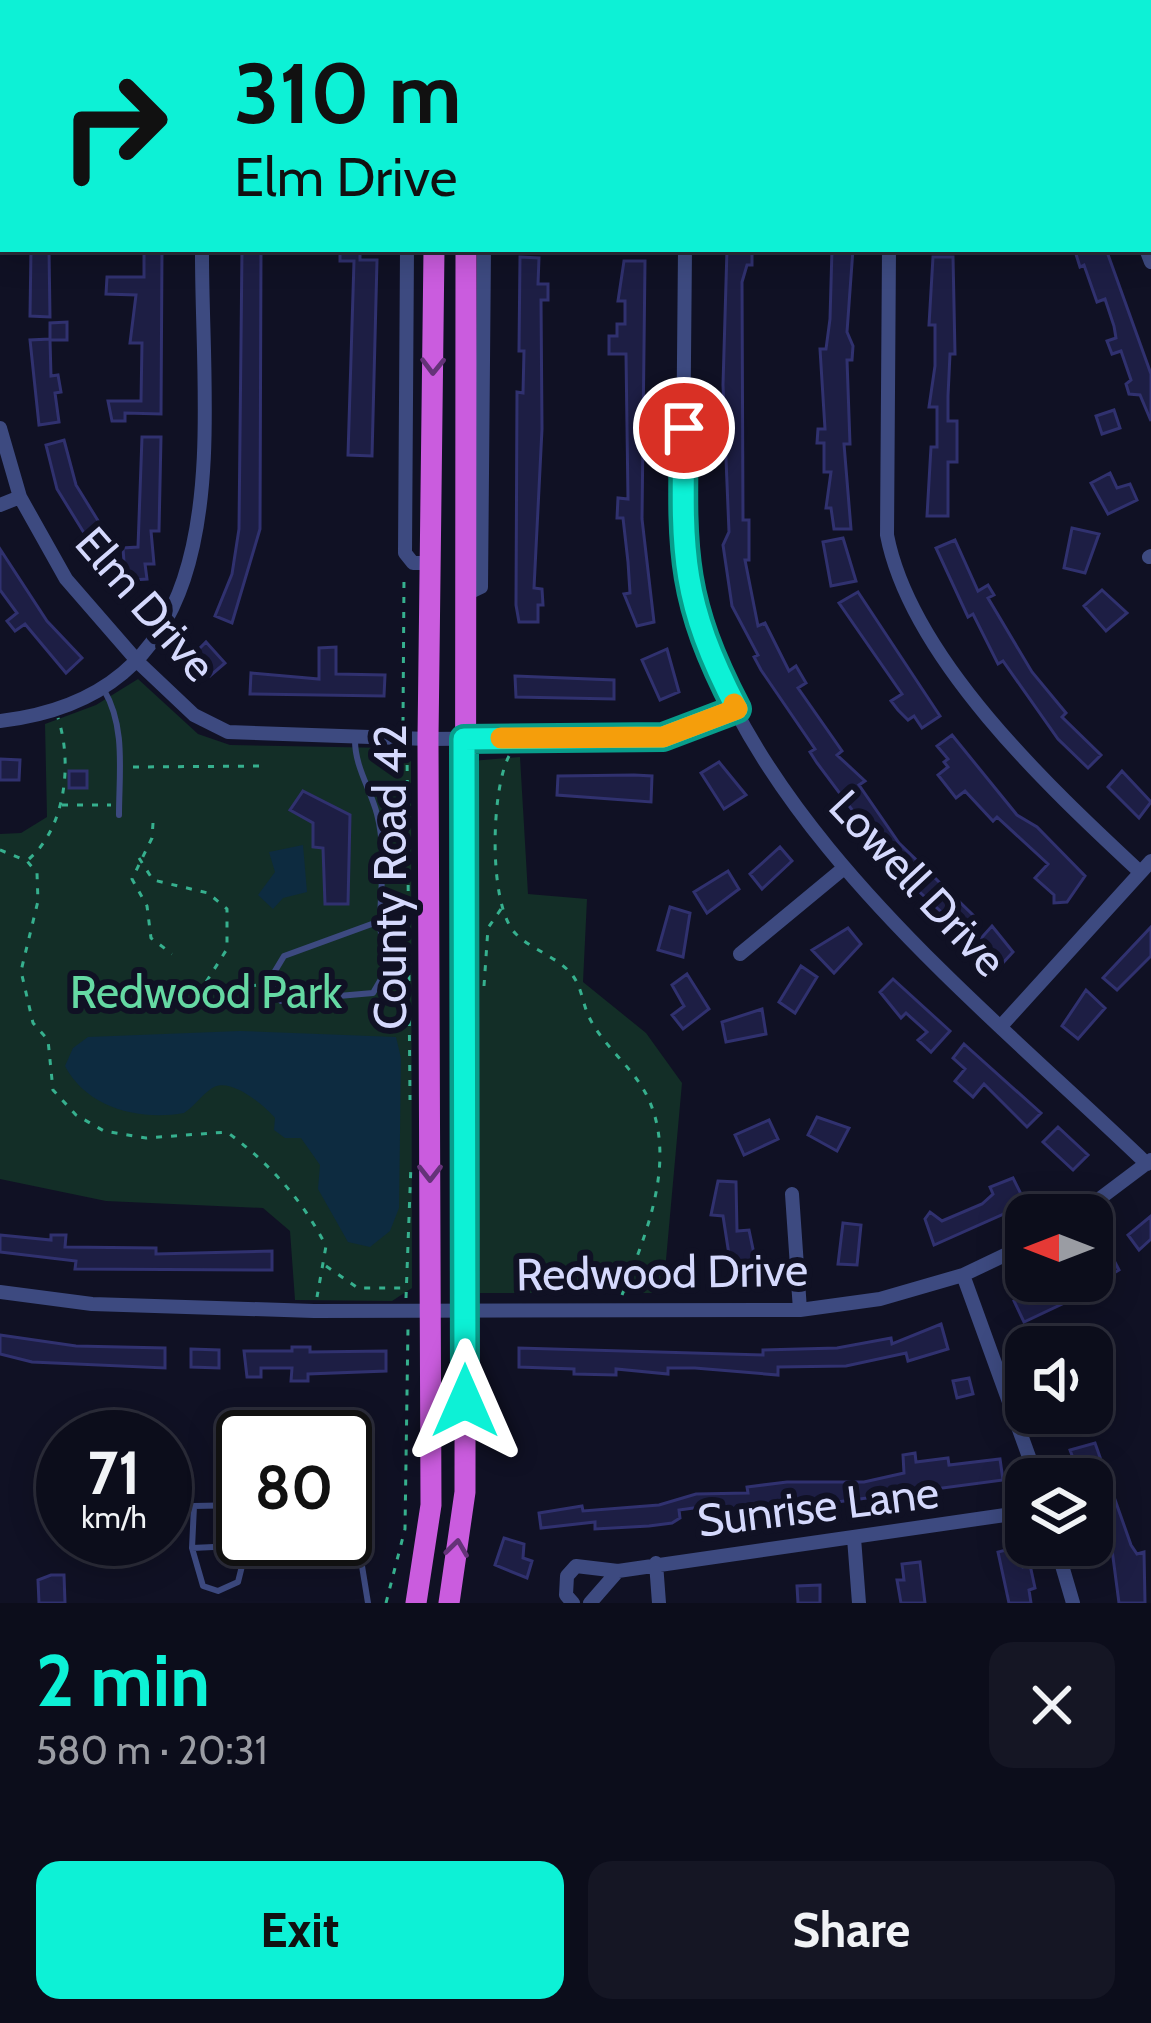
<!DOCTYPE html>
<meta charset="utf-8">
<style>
body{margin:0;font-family:Cabin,sans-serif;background:#151624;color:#f1f3f6;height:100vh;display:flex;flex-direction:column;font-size:45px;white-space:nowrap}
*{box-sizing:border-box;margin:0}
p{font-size:39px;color:#9a9ca3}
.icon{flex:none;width:66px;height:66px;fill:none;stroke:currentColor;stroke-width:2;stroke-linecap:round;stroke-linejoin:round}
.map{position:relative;height:1603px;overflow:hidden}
.details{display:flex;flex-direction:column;background:#0c0d1b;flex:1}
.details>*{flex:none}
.guide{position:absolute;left:0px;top:0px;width:1152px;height:252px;box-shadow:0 6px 30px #0003,0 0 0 3px #2c2d3a;background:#0df1d6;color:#111;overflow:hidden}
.needle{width:78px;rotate:270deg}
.controls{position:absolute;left:1005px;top:1194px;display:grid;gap:24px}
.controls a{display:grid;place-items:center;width:108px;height:108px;border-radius:24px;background:#0c0d1b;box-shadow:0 6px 30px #0003,0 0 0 3px #2c2d3a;font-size:60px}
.speed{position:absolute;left:36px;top:1410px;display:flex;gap:24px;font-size:60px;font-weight:700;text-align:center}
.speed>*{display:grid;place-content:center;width:156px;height:156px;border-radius:50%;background:#0c0d1b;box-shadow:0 6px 30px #0003,0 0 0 3px #2c2d3a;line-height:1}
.speed small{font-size:30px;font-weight:400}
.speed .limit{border:6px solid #111;border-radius:18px;background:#fff;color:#111}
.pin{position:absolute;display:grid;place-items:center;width:102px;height:102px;color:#fff;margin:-51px;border:6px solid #fff;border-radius:50%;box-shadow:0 3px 12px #0007}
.me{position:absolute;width:132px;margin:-66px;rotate:0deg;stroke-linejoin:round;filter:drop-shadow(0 0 9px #0008)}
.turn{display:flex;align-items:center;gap:42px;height:252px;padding:0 36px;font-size:54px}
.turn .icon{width:156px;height:156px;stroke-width:2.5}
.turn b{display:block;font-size:84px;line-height:102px}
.round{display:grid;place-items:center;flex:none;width:126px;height:126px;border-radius:24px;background:#151624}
.summary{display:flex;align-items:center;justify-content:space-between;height:204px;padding:0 36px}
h1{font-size:72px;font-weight:700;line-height:90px;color:#0df1d6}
.action{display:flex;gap:24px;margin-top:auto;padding:24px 36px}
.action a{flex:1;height:138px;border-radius:24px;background:#0df1d6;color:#111;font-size:48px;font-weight:700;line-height:138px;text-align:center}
.action a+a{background:#151624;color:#f1f3f6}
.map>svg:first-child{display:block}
.green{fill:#132e27}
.water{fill:#0d2b40}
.building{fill:#1d1e44;stroke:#30316f;stroke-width:3}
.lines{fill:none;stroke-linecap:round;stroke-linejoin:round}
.path{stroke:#36b08e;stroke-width:3;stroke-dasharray:6 9;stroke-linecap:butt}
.service{stroke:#3d4a80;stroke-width:6}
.minor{stroke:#3d4a80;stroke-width:14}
.trunk{stroke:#ca5cde;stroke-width:21}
.oneway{stroke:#643378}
.route-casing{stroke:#089d8b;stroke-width:30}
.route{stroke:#0df1d6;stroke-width:21}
.slow{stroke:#f59e0b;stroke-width:21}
.labels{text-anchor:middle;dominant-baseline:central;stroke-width:12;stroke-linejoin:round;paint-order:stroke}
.street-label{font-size:45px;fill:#d5d9fd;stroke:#101124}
.park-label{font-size:45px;fill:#65d9a3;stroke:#101124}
</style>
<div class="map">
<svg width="1151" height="1603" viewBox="0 0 1151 1603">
<rect width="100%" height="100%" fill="#101124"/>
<path class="green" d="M138,679l60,55 32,11 160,3 21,12 1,528 -20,13 -97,-1 -5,-69 -27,-23 -157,-7 -106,-22v-345l21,-1 26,-16 -2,-93 51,-19z
M520,757l8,137 59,5 -4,83 63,51 36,50 -19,210h-183l-9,-532z"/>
<path class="water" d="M303,845l4,47 -24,6 -10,11 -15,-14 17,-23 -6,-20z
M240,1031l156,6 5,21 -2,150 -9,23 -20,16 -22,-5 -30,-53 2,-24 -19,-27h-16l-11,-8 1,-12c-10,-12 -43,-40 -61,-31 -10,5 -19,19 -30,26 -45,8 -97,-5 -119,-47l8,-18 15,-11z"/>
<path class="building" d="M31,249h18l1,68 -20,-1z
M144,249h18l-1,165 -36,-1v8h-13l-4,-20h33l1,-58h-12l6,-48 -30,-1 1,-17h37z
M242,249h19l-1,280 -28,94 -17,-7 17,-42 7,-45z
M340,249h20v11h17l-5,196 -24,-1 6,-194h-14z
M727,249h25v16h-5l-5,17 1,238h6v40h-4l13,66 7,-3 24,48 7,-5 10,17 -8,5 44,63 -5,4 28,26 -6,4 40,58 75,73 -14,13 -60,-55 -83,-111 -7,-11 5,-3 -54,-79 -7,-13 4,-2 -26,-49 -9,-61 6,-13 -6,-147z
M832,249h21l-6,83 6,14 -1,14h-5l3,84h-6l7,85h-17l-3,-21h-5l5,-36h-7v-29h-7l1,-14h7l-5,-80h6l4,-30z
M1082,249h24l45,125v47l-11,-26 -11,-1 -3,-10 5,-4 -10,-29 -9,3 -5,-13 9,-3 -2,-12 -9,-27 -8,3 -13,-37 -4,2 -5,-16z
M520,257l19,1 -1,26h10v16h-7l1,129 -8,159 8,1 1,16h-5v17h-19l-3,-17 1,-213 6,1 1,-42h-5z
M933,257h20l2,97h-5l-2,42v25h9v41h-9v54h-21l4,-69h6v-40h-8l6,-41v-41h-6z
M624,261h21l-3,258 12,103 -17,4 -13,-32 6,-1 -2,-31 -5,-44h-6l1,-20 10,1 -2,-145h-17v-18h8v-12h8v-23h-7z
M67,322v18h-17l1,36 7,-1 3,17 -6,1 4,29 -20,3 -9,-85 20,-1v-16z
M1114,410l6,18 -18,6 -6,-18z
M142,437h19l-2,94h-8l3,33h-9l2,15 -29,2 -2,-18 8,-1 -1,-14 15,-1z
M64,440l12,45 29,47 -16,9 -32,-52 -11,-44z
M1110,473l7,15 13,-4 7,16 -29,14 -17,-31z
M1072,528l27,6 -14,39 -21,-5z
M843,538l13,43 -25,5 -8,-44z
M955,540l23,51 10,-6 6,10 -6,3 44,74 34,41 -4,4 39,38 -13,13 -30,-29 -55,-78 -5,3 -25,-50 -5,3 -32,-69z
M0,549l47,72 35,37 -16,15 -41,-49 -10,7 -8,-10 10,-8 -17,-23z
M1102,590l25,23 -21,18 -22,-25z
M858,592l82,124 -18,12 -8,-12 -6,4 -10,-10 -7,-9 11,-7 -63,-91z
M206,642l19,21 -15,13 -18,-20z
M336,647v27l49,1 -1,21 -134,-2 1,-21 68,6v-31z
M667,649l12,43 -19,8 -18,-40z
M515,676l99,4v19l-98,-2z
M952,735l65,80 20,12 48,49 -18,26 -13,1v-8l-19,-17 13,-14 -51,-47 -4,4 -28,-30 -9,7 -18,-23 10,-8 -4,-5 4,-3 -11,-13z
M0,759l20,1 -1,20h-19z
M719,762l27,33 -22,14 -23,-36z
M69,771h18v17h-18z
M1122,771l29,31 -12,16 -31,-31z
M634,775l18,1 -1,26 -94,-7 1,-19z
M303,791l47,24 -2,89h-23l-2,-56 -10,-1v-24l-23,-13z
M780,847l12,14 -30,28 -12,-15z
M728,871l11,18 -32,24 -13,-21z
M670,907l20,6 -7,44 -25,-7z
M992,926l21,26 -12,13 -26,-20z
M1151,927v29l-34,34 -14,-12z
M848,928l13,16 -27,29 -22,-23z
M801,966l16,11 -22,36 -16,-11z
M687,974l22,35 -26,20 -11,-14 12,-9 -12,-21z
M893,979l57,52 -19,21 -13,-12 9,-8 -21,-19 -5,5 -21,-26z
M1086,990l19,18 -27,31 -16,-13z
M762,1009l4,25 -40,8 -4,-20z
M964,1044l77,69 -14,14 -43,-43 -11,13 -18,-16 10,-12 -12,-11z
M817,1117l32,11 -12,23 -29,-16z
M769,1120l9,19 -34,16 -9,-20z
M1058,1127l30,28 -15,15 -30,-28z
M1013,1178l13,26 -92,41 -9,-26 5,-7 12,9 40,-17 11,-10 -3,-7z
M718,1181l18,1 1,49 12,-1 9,43 -26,1 -9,-58 -12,-1z
M1151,1216v23l-12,11 -11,-15z
M843,1223l18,2 -4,40 -19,-1z
M0,1235l51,5v-5h15l-1,12 91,1v6l116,-3v19l-197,-1 1,-8 -76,-9z
M1107,1247l12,23 -27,16v-30z
M1051,1281l11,23 -38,18 -10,-21z
M941,1324l7,25 -40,12 -2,-8 -60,13 -68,1v8l-83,-7h-27v6l-52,-5v6l-42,-1v-5l-55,-2v-19l244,7v-5l74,-2 54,-10 1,6z
M0,1335l76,11 89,2v20l-133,-6 -32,-8z
M292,1347h18v5l76,-1v20l-78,3v7h-17l1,-13h-31v9h-14l-3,-26h48z
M191,1349l28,1v18l-28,-1z
M969,1378l4,16 -16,4 -4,-17z
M1095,1443l36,102 6,9 7,-2 1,51h-26l-8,-61 -6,2 -13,-35v-30h-11l-11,-29z
M915,1453l1,9 32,-4 1,7 51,-6 3,21 -234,31 -50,2 1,5 -17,2 -2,-13 -22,3 1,8 -8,5 -23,3 -54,3v-7l-54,6 -2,-15 43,-7 1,5 76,-6 37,-11 52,-1 -1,-6 40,-5h77l40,-9 -1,-18z
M504,1538l20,6 -1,14 9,3 -5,17 -32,-13z
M1018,1547l5,20 7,-2 5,23 -6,2 2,13h-22l-11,-51z
M920,1562l5,41h-24l-4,-23h7l-2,-16z
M51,1575h13l1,28h-26l-1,-23z
M820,1585v18h-22l-1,-17z"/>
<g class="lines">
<path class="path" d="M1149,39h2
M403,723l1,-147
M407,750l3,350
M509,756c-18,34 -21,148 6,177 16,17 44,24 58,43 9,12 10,30 17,43 15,29 46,51 59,81 28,63 -4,137 -27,195
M133,767l130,-1
M62,805h49
M153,823l-1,15 -20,41 15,27 4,32 21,16
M0,850l27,11 10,12 1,28 -17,70 12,52 15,17 5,50 23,25 28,16 42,7 81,-6c42,31 75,67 99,114l-9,51
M139,858l14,22 55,13 19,16v40l-26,41
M29,859c36,-31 44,-95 29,-141
M484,986l4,-58 13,-19
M131,1001l134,-17
M326,1266l32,22h45
M406,1298l5,-134
M386,1603l19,-74 3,-203"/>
<path class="service" d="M1149,11h2
M104,690c22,37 15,83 15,125
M355,740c0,27 15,48 22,74 9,34 4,71 3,107l-96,35 -12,20 9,25 92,-8 11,-19 -4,-53
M243,1505l-49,1 -2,42 129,-6 21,6 20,18 6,37
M192,1548l11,38 15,5 20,-9 9,-36"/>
<path class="minor" d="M1087,0v3
M203,3v-3
M408,3v-3
M485,3v-3
M407,249l-2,304 8,10h17
M685,249c0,73 -1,146 -2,219 0,32 -5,69 1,101 47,242 294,432 463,595
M889,249l-2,286c24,124 164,254 253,337
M1146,249l5,13
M0,428l20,69 46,82 73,84 55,52 34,17 200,7 235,-2 74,-28
M0,505l20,-8
M1149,557l2,-1
M464,595l17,-8 3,-338
M0,721c248,-29 201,-289 202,-472
M740,954l104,-86
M1002,1025l149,-164
M792,1194l8,116
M1078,1215l73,-55
M963,1275l74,204
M0,1292l92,12 222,7 486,-1 80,-11 83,-24 63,-30
M854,1538l5,65
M1056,1545l17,58
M656,1563l3,40
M573,1603l-7,-8 1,-19 9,-10 42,5 408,-59
M590,1603l28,-32"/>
<path class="trunk" d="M437,3v-3
M468,3v-3
M416,1603l15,-98 -3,-766 6,-490
M449,1603l16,-111 1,-1243"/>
</g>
<defs><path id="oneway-chevron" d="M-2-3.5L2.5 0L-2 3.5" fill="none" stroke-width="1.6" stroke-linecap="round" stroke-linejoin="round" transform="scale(3)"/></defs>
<g class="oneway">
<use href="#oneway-chevron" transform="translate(433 366) rotate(91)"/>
<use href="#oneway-chevron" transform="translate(430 1173) rotate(90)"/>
<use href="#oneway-chevron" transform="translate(457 1548) rotate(-82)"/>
</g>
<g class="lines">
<g class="route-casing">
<path id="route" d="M465,1401l-1,-662 199,-2 74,-28c-58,-112 -55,-158 -53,-281"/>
</g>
<use href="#route" class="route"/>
<path class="slow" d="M501,738l162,-1 74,-28 -3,-5"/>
</g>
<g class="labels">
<g class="street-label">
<text transform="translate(146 604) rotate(49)">Elm Drive</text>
<text transform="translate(390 877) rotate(-90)">County Road 42</text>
<text transform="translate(918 883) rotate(47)">Lowell Drive</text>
<text transform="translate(662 1272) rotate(-1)">Redwood Drive</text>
<text transform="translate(818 1506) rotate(-7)">Sunrise Lane</text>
</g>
<g class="park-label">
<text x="206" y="992">Redwood Park</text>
</g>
</g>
</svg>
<div class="controls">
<a><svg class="needle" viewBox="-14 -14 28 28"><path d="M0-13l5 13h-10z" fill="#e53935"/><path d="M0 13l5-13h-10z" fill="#9a9ca3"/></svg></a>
<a><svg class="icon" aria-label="sound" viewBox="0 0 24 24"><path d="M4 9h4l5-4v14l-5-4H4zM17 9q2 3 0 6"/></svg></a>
<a><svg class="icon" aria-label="layers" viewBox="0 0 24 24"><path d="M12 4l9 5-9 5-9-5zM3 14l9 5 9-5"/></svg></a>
</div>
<div class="speed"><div>71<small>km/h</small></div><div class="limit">80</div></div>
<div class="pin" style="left:684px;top:428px;background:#d93025"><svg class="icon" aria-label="arrive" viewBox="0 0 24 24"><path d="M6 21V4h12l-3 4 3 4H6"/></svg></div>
<svg class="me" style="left:465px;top:1401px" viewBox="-20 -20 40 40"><path d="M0-17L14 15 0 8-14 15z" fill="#0df1d6" stroke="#fff" stroke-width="4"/></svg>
<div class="guide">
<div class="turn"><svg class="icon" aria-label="right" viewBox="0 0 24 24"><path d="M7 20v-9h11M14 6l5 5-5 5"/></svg><div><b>310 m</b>Elm Drive</div></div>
</div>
</div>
<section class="details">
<div class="summary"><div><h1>2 min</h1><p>580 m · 20:31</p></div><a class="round"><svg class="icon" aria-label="close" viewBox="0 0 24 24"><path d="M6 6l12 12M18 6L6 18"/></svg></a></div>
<div class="action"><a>Exit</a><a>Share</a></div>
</section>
